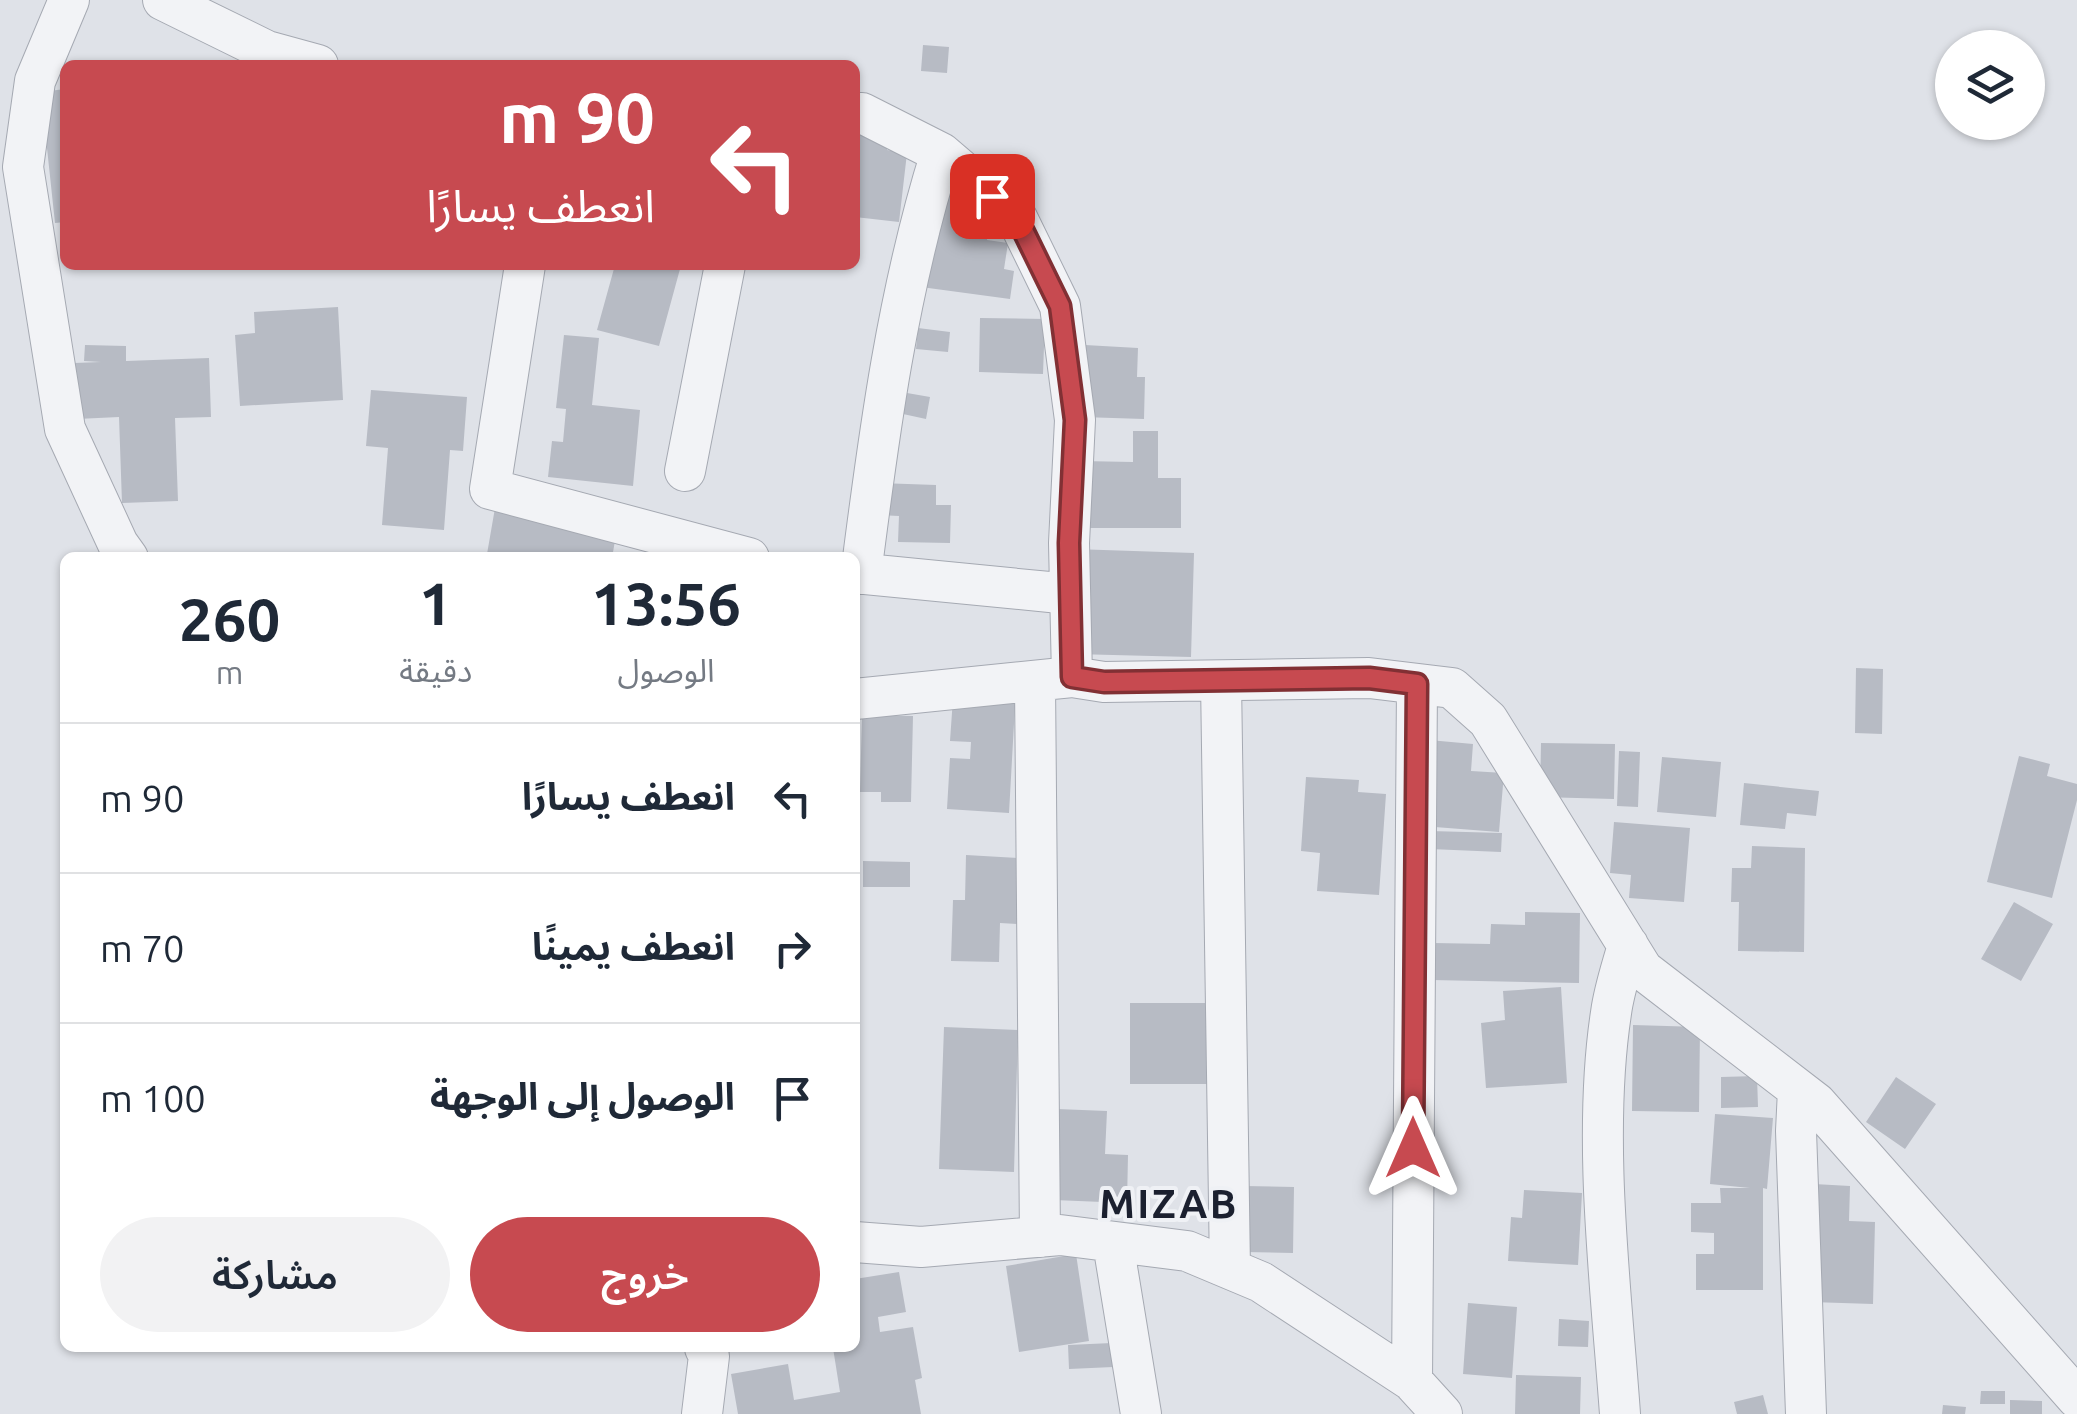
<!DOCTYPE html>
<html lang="ar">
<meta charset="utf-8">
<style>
body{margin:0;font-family:Ubuntu,"Noto Sans Arabic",sans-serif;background:#f2f2f3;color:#1f2937;direction:rtl;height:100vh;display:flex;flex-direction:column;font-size:38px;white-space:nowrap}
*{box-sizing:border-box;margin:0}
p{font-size:32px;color:#747a83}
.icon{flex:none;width:55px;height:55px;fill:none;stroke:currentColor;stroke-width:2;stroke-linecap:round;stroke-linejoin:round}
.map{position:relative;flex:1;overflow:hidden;direction:ltr}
.drawer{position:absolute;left:60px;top:552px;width:800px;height:800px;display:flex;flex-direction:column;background:#fff;border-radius:15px;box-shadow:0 2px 8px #0004;direction:rtl}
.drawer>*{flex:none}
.top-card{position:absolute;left:60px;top:60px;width:800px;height:210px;border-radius:15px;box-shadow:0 2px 8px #0004;direction:rtl;background:#c74a50;color:#fff;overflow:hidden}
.fabs{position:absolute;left:1935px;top:30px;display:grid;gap:20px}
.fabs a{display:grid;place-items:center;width:110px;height:110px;border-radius:50%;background:#fff;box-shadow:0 2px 8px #0004;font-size:50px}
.pin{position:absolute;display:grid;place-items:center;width:85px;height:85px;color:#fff;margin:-42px;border-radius:20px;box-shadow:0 5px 15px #0006}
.me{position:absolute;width:110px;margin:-55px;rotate:0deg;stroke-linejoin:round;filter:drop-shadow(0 0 8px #0008)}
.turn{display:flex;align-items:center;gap:35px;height:210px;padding:0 40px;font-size:45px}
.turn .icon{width:130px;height:130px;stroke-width:2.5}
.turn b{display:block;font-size:70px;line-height:85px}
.eta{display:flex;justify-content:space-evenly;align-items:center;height:170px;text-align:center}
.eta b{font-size:60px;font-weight:600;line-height:70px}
.primary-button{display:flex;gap:20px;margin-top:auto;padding:20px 40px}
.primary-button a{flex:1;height:115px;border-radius:60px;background:#c74a50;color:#fff;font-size:40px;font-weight:600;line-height:115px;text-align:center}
.primary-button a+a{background:#f2f2f3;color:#1f2937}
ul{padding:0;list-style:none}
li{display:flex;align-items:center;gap:30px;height:150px;padding:0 40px;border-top:2px solid #e0e1e3}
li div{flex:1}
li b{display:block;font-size:38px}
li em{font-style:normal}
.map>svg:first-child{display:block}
.building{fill:#b7bbc4}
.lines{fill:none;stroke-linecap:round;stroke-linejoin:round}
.minor-casing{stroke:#a5a9b2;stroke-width:42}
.minor{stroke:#f2f3f6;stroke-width:40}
.route-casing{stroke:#813034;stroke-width:25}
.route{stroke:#c74a50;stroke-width:18}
.labels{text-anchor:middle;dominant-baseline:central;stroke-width:8;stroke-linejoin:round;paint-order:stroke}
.district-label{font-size:40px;font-weight:bold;letter-spacing:2.5px;fill:#1b202f;stroke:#eff1f5}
</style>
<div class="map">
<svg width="2077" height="1414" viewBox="0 0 2077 1414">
<rect width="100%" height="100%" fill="#dfe2e8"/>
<path class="building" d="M923,45l26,2 -2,26 -26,-2z
M65,89v133l-10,1 -14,-131z
M855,133l34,4 -2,13 20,3 -8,69 -44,-5z
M935,186l36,5 -3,25 22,2 -3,22 21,3 -4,26 10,2 -4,28 -89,-12z
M615,265h50l15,4 -21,77 -62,-16z
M338,307l5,93 -103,6 -5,-71 20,-2 -1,-21z
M980,318l65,1 -2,55 -64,-2z
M918,328l32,4 -2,20 -32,-3z
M564,335l35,3 -7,67 48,5 -7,76 -85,-9 4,-36 11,1 3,-33 -10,-1z
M85,345l41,1v15l83,-3 2,59 -36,1 3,83 -56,2 -3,-86 -42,2 -3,-56 27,-1 -17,-1z
M1085,345l53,3 -1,29h8l-1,42 -62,-2z
M371,390l96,7 -4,54 -13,-1 -6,80 -62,-5 6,-77 -22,-2z
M907,393l23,4 -4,22 -23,-5z
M1133,431h25v47h23v50h-100v-67l52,1z
M879,483l57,2v20h15l-1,38 -52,-1 1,-26 -21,-1z
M495,508l122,21 -5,29h-104l-21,-4z
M1073,549l121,4 -3,104 -117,-3z
M1856,668l27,1 -1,65 -27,-1z
M954,684l62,4 -7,125 -62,-4 3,-51 20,1 1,-17 -21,-1z
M862,715l51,1 -2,86h-30v-10h-21z
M1429,740l44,4 -2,27 33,2 -5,59 -77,-6z
M1541,743l74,1 -1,55 -74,-2z
M1619,751l21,1 -2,55 -21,-1z
M2019,756l31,8 -3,12 30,8v16l-25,98 -65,-16z
M1662,757l59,5 -5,55 -59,-5z
M1306,777l53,3 -1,12 28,2 -7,101 -62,-4 3,-38 -19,-2z
M1744,783l75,8 -3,25 -29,-3 -2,16 -45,-4z
M1614,822l76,6 -6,74 -55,-4 2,-23 -21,-2z
M1430,831l72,2 -1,19 -71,-3z
M1752,846l53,2 -1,104 -66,-1 1,-49h-8l1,-34h19z
M966,855l53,3 -2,66 -17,-1 -1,39 -48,-1 2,-61h12z
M863,861l47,1v25h-47z
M2014,902l39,22 -32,57 -40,-22z
M1525,912l55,1 -1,70 -147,-3 1,-37 57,1 1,-20 34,1z
M1561,987l6,96 -81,5 -5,-65 24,-3 -2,-29z
M1130,1003h77v81h-77z
M1633,1025l67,2 -1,85 -67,-1z
M944,1027l74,3 -4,142 -75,-3z
M1757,1076l1,31 -37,1v-31z
M1896,1077l40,27 -31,45 -39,-27z
M1057,1109l50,2 -2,43 23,1 -1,48 -73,-3z
M1715,1114l58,4 -6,71 -4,-1v102h-67v-36h18v-21l-23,-1v-29h30l-1,-15h30l-40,-4z
M1814,1184l36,2 -1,35 26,1 -2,82 -62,-2z
M1244,1186l50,1 -1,66 -49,-1z
M1524,1190l58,3 -4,72 -70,-4 3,-44 11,1z
M1076,1254l13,87 -70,11 -13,-86z
M899,1272l7,40 -28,5 2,15 33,-5 9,51 -7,2 6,34h-183l-7,-40 57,-10 6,36 46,-8 -7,-44h22v-69z
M1468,1303l49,4 -5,71 -49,-4z
M1559,1319l30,2 -1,26 -30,-1z
M1112,1343l1,24 -44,2 -1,-24z
M1516,1375l65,2 -1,37h-65z
M1981,1391h24v13h-25z
M1763,1395l5,19h-31l-3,-12z
M2010,1400l32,1v13h-32z
M1943,1405l23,2 -1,7h-23z"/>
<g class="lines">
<g class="minor-casing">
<path id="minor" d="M69,0l-34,81 -12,86 42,262 53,115 10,14
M163,0l104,51 51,14
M855,113h7l79,40 76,65 43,88 15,114 -6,123 3,134
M525,265l-35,224 259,69
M685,471l40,-206
M855,573l215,21
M861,574c18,-142 37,-284 80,-421
M1221,681l9,588
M1035,683l5,554
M855,699l217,-22 32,5 265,-4 83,10 36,32 155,250 173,133 261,295
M1798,1090l-2,41 10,283
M855,1242l66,5 139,-12 127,16 74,31 151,99 30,33
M1113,1243l28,171
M1412,1381l5,-697
M702,1414l7,-58 -4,-8
M1620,1414c-9,-126 -28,-277 -9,-401 3,-23 11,-46 17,-68"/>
</g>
<use href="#minor" class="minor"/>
</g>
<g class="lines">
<g class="route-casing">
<path id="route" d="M992,196l25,22 43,88 15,114 -6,123 3,134 32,5 265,-4 48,6 -4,464"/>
</g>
<use href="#route" class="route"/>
</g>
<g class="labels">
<g class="district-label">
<text x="1169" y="1203">MIZAB</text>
</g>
</g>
</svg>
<div class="fabs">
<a><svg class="icon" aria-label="layers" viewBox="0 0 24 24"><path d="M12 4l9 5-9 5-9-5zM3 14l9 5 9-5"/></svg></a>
</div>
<div class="pin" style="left:992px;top:196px;background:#d93025"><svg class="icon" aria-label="arrive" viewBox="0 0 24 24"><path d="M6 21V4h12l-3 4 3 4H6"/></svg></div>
<svg class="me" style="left:1413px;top:1148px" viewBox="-20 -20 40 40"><path d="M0-17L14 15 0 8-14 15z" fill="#c74a50" stroke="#fff" stroke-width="4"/></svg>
<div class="top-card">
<div class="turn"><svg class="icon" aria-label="left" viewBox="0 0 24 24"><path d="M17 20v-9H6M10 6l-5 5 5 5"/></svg><div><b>90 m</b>انعطف يسارًا</div></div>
</div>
<section class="drawer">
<div class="eta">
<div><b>13:56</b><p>الوصول</p></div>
<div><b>1</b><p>دقيقة</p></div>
<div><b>260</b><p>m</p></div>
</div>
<ul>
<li><svg class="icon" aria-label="left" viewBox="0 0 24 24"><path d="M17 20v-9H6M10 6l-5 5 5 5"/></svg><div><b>انعطف يسارًا</b></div><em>90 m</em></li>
<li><svg class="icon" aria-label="right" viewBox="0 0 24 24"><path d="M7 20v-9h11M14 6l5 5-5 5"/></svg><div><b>انعطف يمينًا</b></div><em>70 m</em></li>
<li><svg class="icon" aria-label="arrive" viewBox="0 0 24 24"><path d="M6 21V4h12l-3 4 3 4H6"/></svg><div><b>الوصول إلى الوجهة</b></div><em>100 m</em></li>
</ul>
<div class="primary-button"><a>خروج</a><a>مشاركة</a></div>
</section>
</div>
